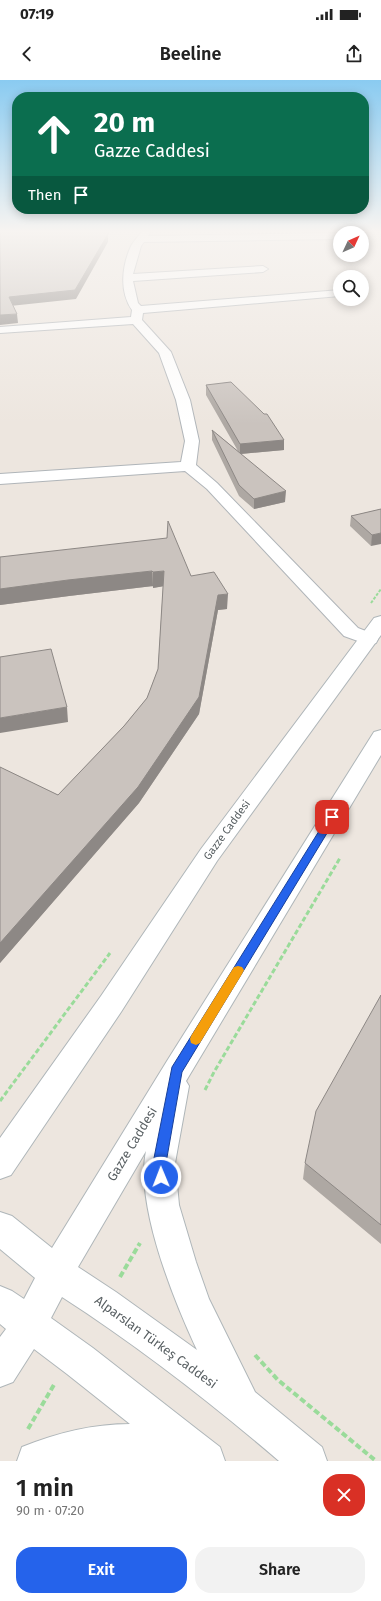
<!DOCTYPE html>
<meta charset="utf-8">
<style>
body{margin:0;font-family:"Fira Sans",sans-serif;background:#f2f2f2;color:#222;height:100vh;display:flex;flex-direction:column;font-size:15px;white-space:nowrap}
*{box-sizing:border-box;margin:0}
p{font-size:13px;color:#767676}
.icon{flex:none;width:22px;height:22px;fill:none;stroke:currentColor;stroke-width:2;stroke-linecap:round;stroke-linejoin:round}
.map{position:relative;height:1381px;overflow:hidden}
.details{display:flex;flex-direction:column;background:#fff;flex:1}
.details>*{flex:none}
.guide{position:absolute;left:12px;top:12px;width:357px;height:122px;border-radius:16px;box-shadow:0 2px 10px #0003;background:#0b6e4f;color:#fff;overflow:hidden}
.needle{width:26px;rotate:46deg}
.tools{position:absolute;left:333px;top:146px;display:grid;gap:8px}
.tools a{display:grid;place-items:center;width:36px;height:36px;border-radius:50%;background:#fff;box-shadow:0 2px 10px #0003;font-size:20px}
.pin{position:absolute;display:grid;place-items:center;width:34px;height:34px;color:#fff;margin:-17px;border-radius:8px;box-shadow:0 2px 6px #0006}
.me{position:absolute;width:44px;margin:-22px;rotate:359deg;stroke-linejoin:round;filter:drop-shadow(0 0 3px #0008)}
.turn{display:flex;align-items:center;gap:14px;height:84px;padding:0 16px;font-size:18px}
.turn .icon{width:52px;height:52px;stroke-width:2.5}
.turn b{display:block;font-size:28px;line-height:34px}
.then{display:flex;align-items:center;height:38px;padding:0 16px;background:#0003;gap:8px;font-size:15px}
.round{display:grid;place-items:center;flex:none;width:42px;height:42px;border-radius:16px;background:#f2f2f2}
.summary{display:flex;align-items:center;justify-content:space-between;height:68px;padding:0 16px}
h1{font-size:24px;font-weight:600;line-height:30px}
.primary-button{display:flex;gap:8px;margin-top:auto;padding:8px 16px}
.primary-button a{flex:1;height:46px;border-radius:16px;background:#2563eb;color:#fff;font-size:16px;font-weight:600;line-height:46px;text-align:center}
.primary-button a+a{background:#f2f2f2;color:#222}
.status{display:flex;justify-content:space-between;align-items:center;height:28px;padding:0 20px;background:#fff;direction:ltr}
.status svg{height:11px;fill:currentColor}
header{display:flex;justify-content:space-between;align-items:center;height:52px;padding:0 16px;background:#fff;font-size:18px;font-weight:600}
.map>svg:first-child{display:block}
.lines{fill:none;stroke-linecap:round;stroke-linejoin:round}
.minor-casing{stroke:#b0b5b9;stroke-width:2}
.secondary-casing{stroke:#afb6b9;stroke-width:2}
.path-far2{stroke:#9adb9a;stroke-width:2;stroke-dasharray:3 1.5;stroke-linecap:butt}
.path-far1{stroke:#9adb9a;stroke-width:3;stroke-dasharray:5 2.5;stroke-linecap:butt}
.path{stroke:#9adb9a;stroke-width:4;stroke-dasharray:6 3;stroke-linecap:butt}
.minor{fill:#fff;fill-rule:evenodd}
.secondary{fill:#fff;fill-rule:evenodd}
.wall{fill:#aea8a3}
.shaded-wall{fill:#8d8885}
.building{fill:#cac3be;stroke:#8d8885}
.route{fill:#2563eb;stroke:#184099}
.slow{fill:#f59e0b}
.labels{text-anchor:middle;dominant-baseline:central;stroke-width:4;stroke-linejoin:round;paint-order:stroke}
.street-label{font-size:11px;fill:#585f62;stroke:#fff}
.near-street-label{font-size:13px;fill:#585f62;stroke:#fff}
</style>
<div class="status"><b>07:19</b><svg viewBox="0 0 49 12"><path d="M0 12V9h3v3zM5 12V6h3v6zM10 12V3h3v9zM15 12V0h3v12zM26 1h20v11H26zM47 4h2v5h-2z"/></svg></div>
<header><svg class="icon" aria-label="back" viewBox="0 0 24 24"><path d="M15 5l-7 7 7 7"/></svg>Beeline<svg class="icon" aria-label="share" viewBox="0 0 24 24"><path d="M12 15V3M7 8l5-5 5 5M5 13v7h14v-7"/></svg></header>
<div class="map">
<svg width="381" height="1381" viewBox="0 0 381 1381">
<rect width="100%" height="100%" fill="#ede6df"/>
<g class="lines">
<g class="minor-casing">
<path id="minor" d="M143,151h8l-3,5 192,-3v6l-196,3 -3,4 -8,28 130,-8 5,3 -5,3 -130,9 5,22 3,3 199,-16v6l-197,17 -1,7 29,32 19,48 9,41 -3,24 21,18 141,145 18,7 2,4 -2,4 -7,2 -25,-9 -137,-147 -22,-18 -185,13v-10l181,-12 4,-21 -9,-41 -17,-47 -26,-29 -133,9v-6l131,-10 1,-7c-13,-19 -10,-44 -1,-64 3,-5 8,-11 12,-15z"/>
</g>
<g class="secondary-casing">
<path id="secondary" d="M381,536v19l-164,226 -96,151 -110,163 -11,4v-41l101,-142 100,-147 173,-231z
M381,650v25l-195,326 3,5 -14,77 4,42 17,57 13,37 46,93 67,55 5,14h-48c-69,-59 -141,-115 -217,-164l-11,21 42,30 105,82 22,17 5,14h-208l5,-14c35,-14 70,-23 108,-23l-63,-50 -33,-25 -21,33 -13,5v-50l6,-8 -6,-5v-38l12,5 12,8 11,-21 -35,-29v-37l12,4 40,32 115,-187 207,-329zM146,1071c-11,54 28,150 51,199l-81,-58 -38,-25z"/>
</g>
<path class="path-far2" d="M371,523l10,-14"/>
<path class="path-far1" d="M205,1010l9,-18 126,-214
M0,1021l110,-148"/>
<path class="path" d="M120,1197l20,-34
M255,1275l23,25 98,81
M28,1349l27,-46"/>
<use href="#minor" class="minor"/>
<use href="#secondary" class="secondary"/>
</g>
<path class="wall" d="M206,305l78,55v10l-43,4 44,48 -31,7 -15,-13 -27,-56v-10l26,21 -32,-56z
M381,429l-10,37 -21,-20 1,-10z
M0,477l191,19 36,33 -9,1 -19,104 -60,89 -139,160v-196l58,28 66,-69 23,-28 11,-29 5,-83 -10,2v-2l-84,10 -69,9z
M381,915v249l-78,-65 2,-16z"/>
<path class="shaded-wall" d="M108,151v11l-32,57 -66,7 -1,-9z
M17,234l1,9 -18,2v-10z
M284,360v10l-44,4v-10z
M286,411l-1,11 -31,7v-10z
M381,453v11l-10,2 1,-11z
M152,491l1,15 -84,10 -69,9v-16l68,-9z
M164,491l1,15 -12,2v-16z
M228,514l-1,15 -9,1 -19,104 -60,89 -139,160v-20l218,-348z
M67,627l1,15 -68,11v-15z"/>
<path class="building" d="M0,151h108v3l-33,56 -66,7 8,17 -17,1z
M231,302l33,32h3l17,26 -44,4 -34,-59z
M212,350l74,61 -32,8 -15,-14z
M381,429v24l-9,2 -21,-19z
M168,441l23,55 23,-4 14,22 -10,1 -19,102 -61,90 -138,156v-176l58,28 66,-69 23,-28 11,-29 6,-98 -11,1 -1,-1 -84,9 -68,9v-32l167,-19z
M51,569l16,58 -67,11v-61z
M381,915v230l-76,-62 11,-52z"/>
<linearGradient id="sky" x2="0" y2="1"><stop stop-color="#8acbf1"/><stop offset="0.44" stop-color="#f7f4f1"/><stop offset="1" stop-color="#f7f4f1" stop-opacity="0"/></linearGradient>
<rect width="381" height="344" fill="url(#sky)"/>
<path class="route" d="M332,734l5,3 -2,3 -153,252 -16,91 1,14 -2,5 -4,2 -5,-2 -3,-19 19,-96 157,-252z"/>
<path class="slow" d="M238,886l4,1 2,3 -2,4 -42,69 -4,2 -5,-2 -1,-4 1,-3 43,-69z"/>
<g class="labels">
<g class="street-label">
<text transform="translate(227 750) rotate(-54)">Gazze Caddesi</text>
</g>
<g class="near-street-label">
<text transform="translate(132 1064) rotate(-59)">Gazze Caddesi</text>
<text transform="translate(156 1262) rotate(36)">Alparslan Türkeş Caddesi</text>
</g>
</g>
</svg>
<div class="tools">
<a><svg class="needle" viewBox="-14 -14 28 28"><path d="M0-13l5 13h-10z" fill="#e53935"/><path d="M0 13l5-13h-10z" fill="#767676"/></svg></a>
<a><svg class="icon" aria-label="search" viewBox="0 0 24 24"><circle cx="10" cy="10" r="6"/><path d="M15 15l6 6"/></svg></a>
</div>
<div class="pin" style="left:332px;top:737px;background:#d93025"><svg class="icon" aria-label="arrive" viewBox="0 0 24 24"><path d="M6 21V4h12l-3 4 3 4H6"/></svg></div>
<svg class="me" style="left:161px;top:1097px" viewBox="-20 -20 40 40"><circle r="17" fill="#2563eb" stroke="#fff" stroke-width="3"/><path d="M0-11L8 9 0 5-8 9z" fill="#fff"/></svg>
<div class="guide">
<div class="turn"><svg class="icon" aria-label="ahead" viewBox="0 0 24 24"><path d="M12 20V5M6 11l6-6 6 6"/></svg><div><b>20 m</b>Gazze Caddesi</div></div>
<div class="then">Then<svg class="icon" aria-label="arrive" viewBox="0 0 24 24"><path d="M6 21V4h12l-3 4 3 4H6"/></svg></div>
</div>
</div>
<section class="details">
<div class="summary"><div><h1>1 min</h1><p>90 m · 07:20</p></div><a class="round" style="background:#d93025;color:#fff"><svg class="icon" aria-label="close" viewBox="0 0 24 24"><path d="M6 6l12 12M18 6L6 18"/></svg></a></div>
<div class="primary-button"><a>Exit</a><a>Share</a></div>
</section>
